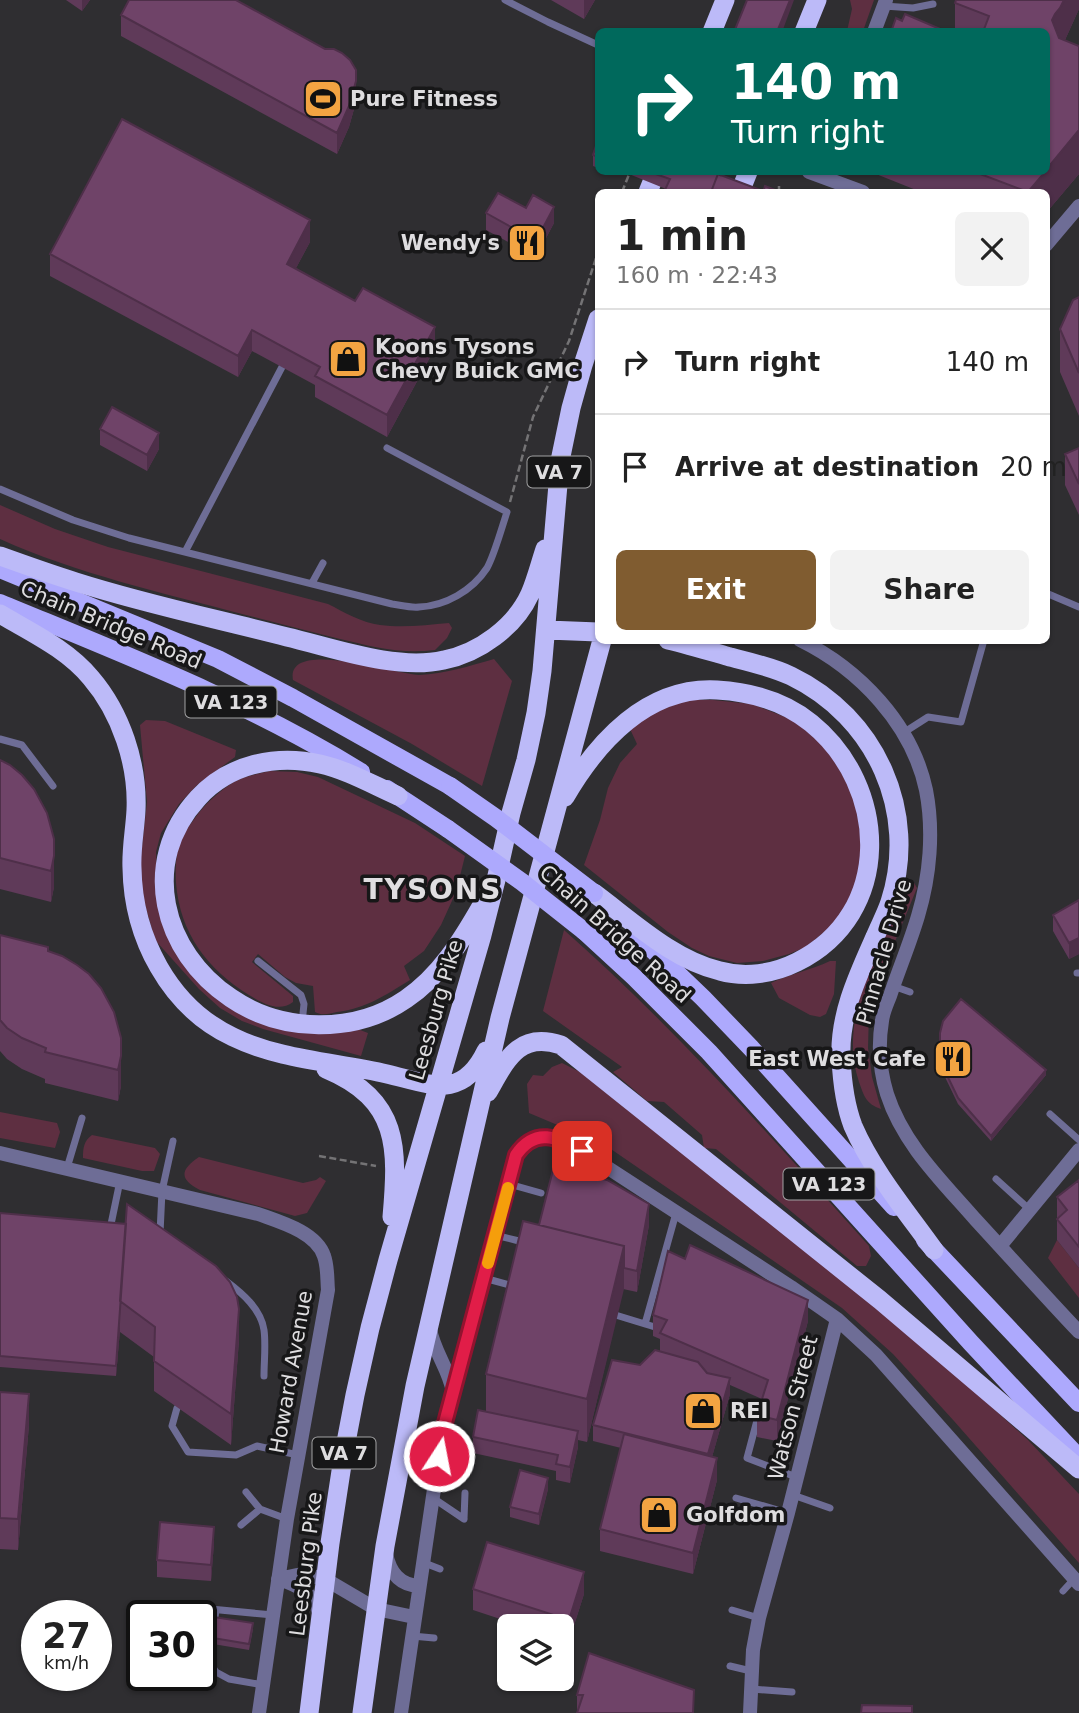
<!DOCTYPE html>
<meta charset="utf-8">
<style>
body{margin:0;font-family:"DejaVu Sans",sans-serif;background:#f2f2f2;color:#222;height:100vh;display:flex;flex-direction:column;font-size:26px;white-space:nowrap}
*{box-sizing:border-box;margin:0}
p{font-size:23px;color:#767676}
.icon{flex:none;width:38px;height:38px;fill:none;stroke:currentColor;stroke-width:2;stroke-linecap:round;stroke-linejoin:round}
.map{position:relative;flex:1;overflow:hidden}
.sheet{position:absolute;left:595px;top:189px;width:455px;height:455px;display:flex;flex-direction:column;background:#fff;border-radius:10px;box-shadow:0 2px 5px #0004}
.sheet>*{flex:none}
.banner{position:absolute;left:595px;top:28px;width:455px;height:147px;border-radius:10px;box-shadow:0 2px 5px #0004;background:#00695c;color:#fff;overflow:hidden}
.buttons{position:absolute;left:497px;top:1614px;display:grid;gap:14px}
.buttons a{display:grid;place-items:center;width:77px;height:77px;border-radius:10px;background:#fff;box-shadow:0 2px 5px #0004;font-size:35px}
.speed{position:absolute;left:21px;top:1600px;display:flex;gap:14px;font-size:35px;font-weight:700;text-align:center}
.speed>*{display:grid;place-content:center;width:91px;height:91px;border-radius:50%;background:#fff;box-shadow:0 2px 5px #0004;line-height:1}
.speed small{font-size:18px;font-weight:400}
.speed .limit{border:4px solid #111;border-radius:10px;background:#fff;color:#111}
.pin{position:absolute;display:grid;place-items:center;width:60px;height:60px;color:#fff;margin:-30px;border-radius:14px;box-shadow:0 4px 10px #0006}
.me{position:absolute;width:77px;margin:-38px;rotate:11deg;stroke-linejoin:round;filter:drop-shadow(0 0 5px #0008)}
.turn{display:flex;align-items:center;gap:24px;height:147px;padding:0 21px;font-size:32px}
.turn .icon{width:91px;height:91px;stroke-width:2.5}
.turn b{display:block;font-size:49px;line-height:60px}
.round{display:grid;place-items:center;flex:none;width:74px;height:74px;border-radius:10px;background:#f2f2f2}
.head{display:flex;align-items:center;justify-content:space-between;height:119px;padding:0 21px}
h1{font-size:42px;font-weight:600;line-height:52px}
.button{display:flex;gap:14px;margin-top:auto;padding:14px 21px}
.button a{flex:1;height:80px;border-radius:10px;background:#805c30;color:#fff;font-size:28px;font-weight:600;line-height:80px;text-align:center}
.button a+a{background:#f2f2f2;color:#222}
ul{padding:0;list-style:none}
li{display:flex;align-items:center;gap:21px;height:105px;padding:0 21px;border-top:2px solid #e0e0e0}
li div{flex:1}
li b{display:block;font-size:26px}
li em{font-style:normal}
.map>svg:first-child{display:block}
.green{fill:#5e2f41}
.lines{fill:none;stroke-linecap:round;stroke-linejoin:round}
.path{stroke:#747375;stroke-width:2.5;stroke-dasharray:7 3.5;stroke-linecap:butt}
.service{stroke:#6e6d96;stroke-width:7}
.minor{stroke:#6e6d96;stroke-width:14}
.primary{stroke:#ada9fd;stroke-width:18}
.trunk{stroke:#bcbaf8;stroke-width:19}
.primary-bridge{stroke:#ada9fd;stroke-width:18}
.wall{fill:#5f3a59}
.shaded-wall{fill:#4e2f49}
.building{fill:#6f4368;stroke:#4e2f49;stroke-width:2}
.route-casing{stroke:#92132f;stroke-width:18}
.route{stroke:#e11d48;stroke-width:12}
.slow{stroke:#f59e0b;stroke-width:12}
.labels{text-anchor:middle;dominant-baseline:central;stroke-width:7;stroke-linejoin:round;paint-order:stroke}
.shield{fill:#171718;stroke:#a2a2a3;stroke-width:2}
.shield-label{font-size:19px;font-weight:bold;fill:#dedddf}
.poi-label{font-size:21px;font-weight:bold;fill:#dedddf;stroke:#171718;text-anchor:start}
.street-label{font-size:21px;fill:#dedddf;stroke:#171718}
.district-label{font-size:28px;font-weight:bold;letter-spacing:2px;fill:#e0dee1;stroke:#171718}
</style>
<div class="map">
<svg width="1079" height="1713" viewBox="0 0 1079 1713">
<rect width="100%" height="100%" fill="#2f2e31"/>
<path class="green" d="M850,0h24l-11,31h-16l5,-22z
M0,505l55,24 53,18 220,57c16,8 34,19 52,21 22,3 47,0 69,-2l3,5 -5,10 -12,12c-36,4 -61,-3 -95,-11 -32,-8 -63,-16 -94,-24 -83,-22 -168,-41 -246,-76z
M494,659l18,22 -30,105 -70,-42 -119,-64c-8,-43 106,-5 126,-5 26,-1 50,-9 75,-16z
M687,700h26l39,4 41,16 28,23 22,24 11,27 10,62 -11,38 -17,28 -30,25 -17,7 -26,7 -26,2 -28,-7 -17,-8 -24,-16 -84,-67 16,-45 8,-32 12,-25 17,-19 -7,-15 24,-17z
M146,720l19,1 71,29 -1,7 -38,28 -18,19 -18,29 -5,19 2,49 44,83 123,47 35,-1 8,3 -7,23 -98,-27 -21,-8 -22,-13 -21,-19 -44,-49 -14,-49v-36l6,-53 -7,-77z
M270,771l27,1 21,5 97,46 50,33 -9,36 -15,33 -17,26 -20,15 6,14c-26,16 -43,28 -73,32 -8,2 -15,4 -22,0l-2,-26 -17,-3 -11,-6 -27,-23 -6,8 41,34v6c-14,11 -31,1 -44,-7 -42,-26 -69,-62 -73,-112 -1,-15 0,-34 6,-47 3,-6 9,-12 13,-18 10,-14 24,-27 39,-36 10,-6 24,-8 36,-11z
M905,881h8l4,7 -33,80 -15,44 -1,36 4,29 9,32c-15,-5 -17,-13 -22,-27 -23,-67 25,-138 46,-201z
M564,930c110,97 207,207 305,316l2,10 -5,10h-9l-141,-117 -12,-1 -2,-13 -38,-33 -17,-1 -34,-29 9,-5 -79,-56z
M830,961h6l-2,33 -8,20 -6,3 -10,-2 -31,-17 -8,-15c19,-9 40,-13 59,-22z
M562,1063l18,9 296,235 96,82 56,51 51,54v69l-125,-142 -61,-67 -51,-46 -237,-163 -76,-32 -2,-29 6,-9 10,1 9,-9z
M0,1112l57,11 3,9 -5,16 -55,-10z
M92,1135l63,13 5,6 -6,17h-12l-59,-13c0,-11 1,-17 9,-23z
M199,1157l104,26 13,-3 4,-3 6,4 -19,32 -12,3 -95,-26c-22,-11 -19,-21 -1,-33z
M1057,1240l22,28v30l-31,-40z"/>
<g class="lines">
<path class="path" d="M622,192l8,-20
M779,192v-6
M510,502l23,-85 36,-76 29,-89
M319,1156l57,10"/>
<path class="service" d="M505,0l43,22 50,23
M884,6l29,2 20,-4
M0,489l73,31 56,18 263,66c8,1 18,4 27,3 26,-1 53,-16 68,-39 7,-12 15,-41 20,-56l-120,-64
M185,552l97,-185
M312,583l11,-20
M1046,593l33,14
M903,733l25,-16 33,5 23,-82
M0,739l22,6 31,41
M258,961l43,34 3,9 -2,19
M1077,973h2
M893,986l17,6
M1050,1114l29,26
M67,1168l15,-50
M996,1179l33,30
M509,1184l32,9
M110,1229l10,-48
M160,1233l2,-42 11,-50
M495,1235l24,6
M484,1278l33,9
M226,1281c16,12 35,28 38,49 2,15 0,31 0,46
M609,1313l36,11
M655,1327l-10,-3 31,-111
M177,1408l-5,18 16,26 48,3 21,-9 41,9
M759,1413l-12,45 49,19
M793,1495l37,13
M433,1498l31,21
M736,1498l52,15
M260,1509l27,10
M464,1519l1,-26
M241,1525l19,-16 -14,-17
M422,1562l18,7
M1063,1591l11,-12
M216,1610l-7,52 7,10 13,7 34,6
M732,1610l27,8
M149,1615l8,-7 11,-3 105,10
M412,1636l22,2
M730,1666l21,5
M752,1689l40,3"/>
<path class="minor" d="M874,32l12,-32
M809,172l54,20
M1046,245l33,-39
M800,640c59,29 112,84 126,150 8,41 4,86 -8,126 -8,27 -19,53 -28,80 -3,8 -7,16 -8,25 -4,24 -2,50 5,73 16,50 55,87 88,125 35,38 69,76 104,113
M0,1153l258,61c22,8 58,18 66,42 4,11 3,23 4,34l-41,229 -28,194
M1000,1246l79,-96
M430,1329c4,23 19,40 23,63
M386,1554c4,18 13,31 33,32
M278,1579l19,-4h11l17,4 51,30 38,8
M279,1579c22,8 32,12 41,35
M401,1713l41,-278 74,-280c19,-28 41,-18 66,-4l209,136 46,32 39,36 203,229
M750,1713l3,-63 6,-32 29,-105 49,-194"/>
<path class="primary" d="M0,569l218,90 75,39 157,88
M0,603c123,51 248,99 361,169
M387,789l61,40
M584,931l50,46 75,75 262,291 108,115
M634,932l69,66 48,50 143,159
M925,1240l154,163"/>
<path class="trunk" d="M712,32l13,-32
M804,32l13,-32
M648,192l8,-20
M740,192l8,-20
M0,556c25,9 50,18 76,26 69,22 141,37 211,55 47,11 109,34 157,23 35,-7 71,-33 86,-66 6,-14 10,-30 15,-45
M0,614c32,19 67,35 91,64 30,35 47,86 45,132 -1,20 -5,39 -4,58 1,69 37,139 101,169 47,23 103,25 154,37 43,10 75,27 99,-23
M547,630l51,2
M668,640c21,5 41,11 62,17 20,5 42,10 61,19 85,41 128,136 99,226 -4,12 -10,23 -15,35 -17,38 -36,78 -34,121 1,22 4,47 12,68 19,44 53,85 81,124
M398,796c-25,-11 -51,-26 -78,-32 -44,-10 -91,0 -122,34 -59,64 -36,154 33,200 51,35 124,36 175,1 34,-23 56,-59 76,-94
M565,797c32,-55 82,-111 152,-107 34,2 67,11 94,33 78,63 83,191 -14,239 -24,12 -52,16 -77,9 -47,-11 -88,-50 -126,-78
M326,1069c74,31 72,79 66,148
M488,1092c18,-31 30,-61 73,-47l319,255 199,169
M309,1713l21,-170 13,-85 12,-63 15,-67 18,-68 94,-325 14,-55 15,-67 15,-53 10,-47 6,-42 18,-210 11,-53 12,-43 15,-46
M362,1713l23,-167 30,-160 85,-368 102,-378"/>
<path class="primary-bridge" d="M450,786l46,32 98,75
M448,829l74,53 62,49"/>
</g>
<path class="wall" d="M66,0h24l-8,11z
M551,0h44l-11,19z
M956,0h123v9l-14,31 14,6v128l-33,39v-21h-125l-50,-20h175v-140h-91v-29z
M121,15l235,87 -7,25 -12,27 -216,-118z
M598,140v28l-5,-2v-11z
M606,172h12l-2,3z
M624,172h102l-2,4 39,15 17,1 -114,-3z
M486,213l68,10 -18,34 -50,-27z
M310,242l-14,26 139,80 -48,89 -72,-40v-12l-63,-34 -14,26 -188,-101v-22z
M1079,297v119l-19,-44v-43z
M100,429l59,20 -12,22 -47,-26z
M1079,448v67l-14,-30v-31z
M0,760l34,29 20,98 -3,15 -51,-13z
M1079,900v54l-10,5 -16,-28v-16z
M0,935l48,16 66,61 7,74 -3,15 -73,-18v-4l-23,-10 -15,-10 -7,-8z
M940,1033l106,42 -55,66 -33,-37 -14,-29 -4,-24z
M1079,1180v88l-22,-28v-43z
M0,1213l239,127 -8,105 -77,-54v-34l-34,-25v-2l-4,46 -116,-9z
M539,1225h110l-12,67 -14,-3 -36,153 -9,-2v7l-8,36 -14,-3v-9l-83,-18v-16l13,-25v-38z
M653,1315l155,6 -31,120 -20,-4v-22l5,-16 -32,-14v9l-18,63 5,23 -24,94 -93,-23v-22l21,-81 -28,-7v-16l47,-60 20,-14v-12l-7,-3z
M0,1392l29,33 -11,125 -18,-1z
M548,1489l-9,36 -29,-8v-10z
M214,1543l-3,38 -54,-4v-17z
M473,1589l111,5 -15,47 -7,-2v-13h-41l-48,-16z
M201,1615l52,14 -4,21 -48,-8z
M694,1690v23h-117v-18z"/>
<path class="shaded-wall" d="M82,0h8l-8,11z
M584,0h11l-11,19z
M790,0h4l-12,32h-5z
M1064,0h15v9l-19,42 -8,-31 3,-6z
M356,81v21l-7,25 -12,27v-21z
M1079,130v44l-33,39v-21h-18l17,-20h1v-2z
M554,207v16l-18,34v-16z
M310,220v22l-23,43v-21z
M435,327v21l-48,89v-22z
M252,330v21l-14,26v-21z
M159,433v16l-12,22v-16z
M54,856v31l-3,15v-31z
M1079,938v16l-10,5v-16z
M121,1056v30l-3,15v-31z
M1046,1070v5l-55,66v-5z
M649,1204v21l-12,67v-21z
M624,1246v43l-37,153v-43z
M808,1300v21l-31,120v-21z
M239,1309v31l-8,105v-31z
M120,1320v10l-4,46v-10z
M730,1378v16l-22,77v-17z
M29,1394v31l-11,125v-31z
M578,1431v16l-8,36v-16z
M717,1458v22l-24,94v-21z
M548,1478v11l-9,36v-11z
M214,1527v16l-3,38v-16z
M584,1572v22l-15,47v-21z"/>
<path class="building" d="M129,0h107l89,49h9l8,4 8,7 6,10v11l-7,25 -12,27 -216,-118z
M747,0h43l-13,32h-43z
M956,0h108l-4,8 -5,6 -3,6 7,18 20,8v84l-33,40v-138h-63l6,-16 -34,-13z
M905,14l42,18h-56l5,-14 6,3z
M122,119l188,101 -23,44 68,37 8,-13 72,39 -48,88 -72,-39 5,-9 -68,-37 -14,26 -188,-102z
M598,140v17l-5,-2z
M650,172h71l-1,3 -2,-1 -7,18h-47l6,-13z
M975,172h70l-17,20z
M718,174l45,17v1h-52z
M765,186l15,6h-17z
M498,193l28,15 7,-13 21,12 -18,34 -50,-28z
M1079,297v76l-19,-44 13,-29z
M112,407l47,26 -12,22 -47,-26z
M1079,448v36l-14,-30z
M0,760l10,5 12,10 12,14 13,24 7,26v17l-3,15 -51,-13z
M1079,900v38l-10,5 -16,-28z
M0,935l48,12v4l14,5 15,9 12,9 12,14 13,24 7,26v18l-3,14 -73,-18 1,-4 -24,-10 -15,-10 -7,-8z
M961,999l85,71 -55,66 -33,-38 -14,-29 -4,-24v-12l3,-12z
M554,1166l53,14 42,24 -12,67 -13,-3v-22l-85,-21z
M1079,1180v67l-22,-28 10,-9 -10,-13z
M127,1204l89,62 14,16 7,15 2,12 -8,105 -77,-53 1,-34 -35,-26z
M0,1213l126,11 -10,142 -116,-10z
M523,1221l101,25 -37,153 -101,-25z
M690,1245l118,55 -31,120 -20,-5 11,-35 -108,-47 7,-13 -14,-5 15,-64 17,8z
M655,1350l43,12 9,11 23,5 -22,76 -115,-29 19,-65 28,5z
M0,1392l29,2 -11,125 -18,-1z
M478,1410l100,21 -8,36 -14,-3 2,-9 -85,-18z
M624,1434l93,24 -24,95 -93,-24z
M520,1470l28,8 -9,36 -29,-7z
M160,1522l54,5 -3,38 -54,-5z
M487,1542l97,30 -15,48 -96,-31z
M162,1602l25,4 -1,9h-26z
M194,1614l59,9 -4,21 -48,-8v-21h-8z
M589,1653l105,37 -1,23h-116l6,-18h-6z
M862,1705l50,1v7h-51z"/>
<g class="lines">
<g class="route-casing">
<path id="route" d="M439,1456l3,-22 74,-279c19,-28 41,-18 66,-4"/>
</g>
<use href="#route" class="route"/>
<path class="slow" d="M488,1263l20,-75"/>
</g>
<defs>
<g id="stadium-square" transform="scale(2.0125)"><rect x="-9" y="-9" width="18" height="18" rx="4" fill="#f3a442" stroke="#171718"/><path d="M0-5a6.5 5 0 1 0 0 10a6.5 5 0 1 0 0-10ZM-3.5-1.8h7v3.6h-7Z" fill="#111"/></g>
<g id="restaurant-square" transform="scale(2.0125)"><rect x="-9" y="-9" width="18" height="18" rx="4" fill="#f3a442" stroke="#171718"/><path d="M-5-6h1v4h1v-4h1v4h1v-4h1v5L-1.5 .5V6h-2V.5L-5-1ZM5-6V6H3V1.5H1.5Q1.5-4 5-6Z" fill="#111"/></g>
<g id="shop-square" transform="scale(2.0125)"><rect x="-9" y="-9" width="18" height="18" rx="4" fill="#f3a442" stroke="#171718"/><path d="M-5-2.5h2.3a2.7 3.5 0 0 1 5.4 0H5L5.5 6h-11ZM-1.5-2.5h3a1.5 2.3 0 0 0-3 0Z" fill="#111"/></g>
</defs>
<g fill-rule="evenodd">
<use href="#stadium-square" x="323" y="99"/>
<use href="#restaurant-square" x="527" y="243"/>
<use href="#shop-square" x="348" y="359"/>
<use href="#restaurant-square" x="953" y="1059"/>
<use href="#shop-square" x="703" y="1411"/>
<use href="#shop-square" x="659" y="1515"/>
</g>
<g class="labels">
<g class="shield">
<rect x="527.5" y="456.5" width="63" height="31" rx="5"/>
<rect x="185.5" y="686.5" width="91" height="31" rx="5"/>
<rect x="783.5" y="1168.5" width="91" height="31" rx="5"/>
<rect x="312.5" y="1437.5" width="63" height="31" rx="5"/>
</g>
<g class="shield-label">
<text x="559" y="472">VA 7</text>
<text x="231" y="702">VA 123</text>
<text x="829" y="1184">VA 123</text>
<text x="344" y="1453">VA 7</text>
</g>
<g class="poi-label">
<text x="350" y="99">Pure Fitness</text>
<text x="500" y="243" text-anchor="end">Wendy's</text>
<text x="375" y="347">Koons Tysons<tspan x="375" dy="24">Chevy Buick GMC</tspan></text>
<text x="926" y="1059" text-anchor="end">East West Cafe</text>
<text x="730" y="1411">REI</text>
<text x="686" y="1515">Golfdom</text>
</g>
<g class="street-label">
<text transform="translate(111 625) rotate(23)">Chain Bridge Road</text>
<text transform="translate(615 934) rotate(42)">Chain Bridge Road</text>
<text transform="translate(884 952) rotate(-74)">Pinnacle Drive</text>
<text transform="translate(436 1010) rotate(-74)">Leesburg Pike</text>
<text transform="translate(291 1372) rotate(-80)">Howard Avenue</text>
<text transform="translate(793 1408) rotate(-76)">Watson Street</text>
<text transform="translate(306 1564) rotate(-83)">Leesburg Pike</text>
</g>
<g class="district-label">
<text x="433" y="889">TYSONS</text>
</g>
</g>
</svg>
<div class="buttons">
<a><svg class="icon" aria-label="layers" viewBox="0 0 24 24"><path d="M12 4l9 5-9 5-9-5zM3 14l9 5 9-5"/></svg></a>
</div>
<div class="speed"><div>27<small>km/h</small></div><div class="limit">30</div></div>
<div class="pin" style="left:582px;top:1151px;background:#d93025"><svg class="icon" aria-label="arrive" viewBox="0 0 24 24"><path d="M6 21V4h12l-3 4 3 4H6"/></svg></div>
<svg class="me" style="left:439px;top:1456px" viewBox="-20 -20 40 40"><circle r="17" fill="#e11d48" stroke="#fff" stroke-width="3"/><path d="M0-11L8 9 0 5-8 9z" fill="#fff"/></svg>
<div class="banner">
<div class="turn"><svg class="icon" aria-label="right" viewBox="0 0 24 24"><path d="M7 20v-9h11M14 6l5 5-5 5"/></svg><div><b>140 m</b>Turn right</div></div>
</div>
<section class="sheet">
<div class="head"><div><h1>1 min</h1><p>160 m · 22:43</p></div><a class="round"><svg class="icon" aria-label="close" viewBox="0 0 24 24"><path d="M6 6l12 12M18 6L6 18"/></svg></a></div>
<ul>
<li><svg class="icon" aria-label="right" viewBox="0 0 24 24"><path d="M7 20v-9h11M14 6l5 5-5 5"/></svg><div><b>Turn right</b></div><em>140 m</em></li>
<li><svg class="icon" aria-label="arrive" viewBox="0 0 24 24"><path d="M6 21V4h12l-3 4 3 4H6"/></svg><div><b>Arrive at destination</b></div><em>20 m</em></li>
</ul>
<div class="button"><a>Exit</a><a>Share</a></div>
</section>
</div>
